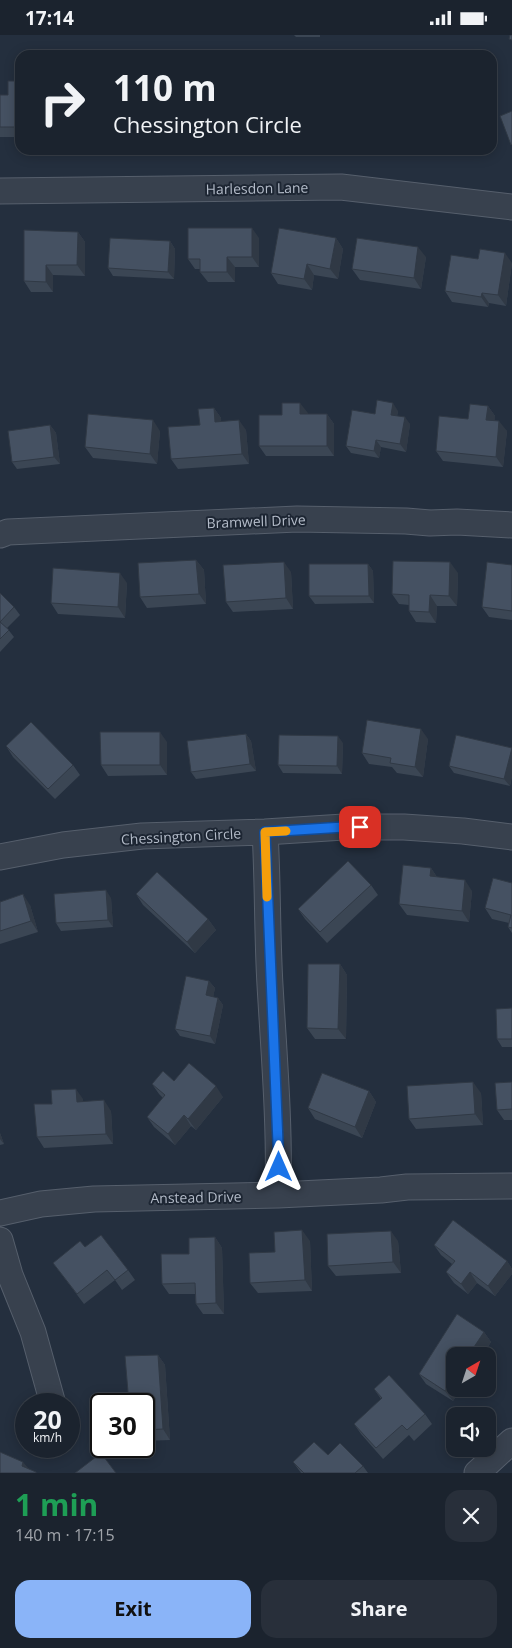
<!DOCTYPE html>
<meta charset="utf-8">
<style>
body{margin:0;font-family:"Open Sans",sans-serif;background:#282f3a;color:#f1f3f6;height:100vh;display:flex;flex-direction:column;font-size:19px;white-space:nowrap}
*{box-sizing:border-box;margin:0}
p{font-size:16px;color:#a0a4aa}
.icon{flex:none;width:28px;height:28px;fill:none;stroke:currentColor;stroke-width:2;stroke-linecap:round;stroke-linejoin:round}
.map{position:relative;height:1438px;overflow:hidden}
.panel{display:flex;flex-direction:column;background:#1b232e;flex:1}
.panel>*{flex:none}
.banner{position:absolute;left:15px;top:15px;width:482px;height:105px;border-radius:15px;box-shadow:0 2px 12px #0003,0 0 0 1px #39404a;background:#1b232e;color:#f1f3f6;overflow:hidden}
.needle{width:32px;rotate:39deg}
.tools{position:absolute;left:446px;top:1312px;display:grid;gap:10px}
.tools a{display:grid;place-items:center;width:50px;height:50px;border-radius:10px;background:#1b232e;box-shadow:0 2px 12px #0003,0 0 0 1px #39404a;font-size:25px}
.speed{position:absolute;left:15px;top:1358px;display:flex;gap:10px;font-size:25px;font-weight:700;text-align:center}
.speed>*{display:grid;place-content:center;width:65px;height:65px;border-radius:50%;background:#1b232e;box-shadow:0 2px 12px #0003,0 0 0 1px #39404a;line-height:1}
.speed small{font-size:12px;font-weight:400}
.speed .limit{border:2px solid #111;border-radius:8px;background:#fff;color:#111}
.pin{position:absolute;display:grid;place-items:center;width:42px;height:42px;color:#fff;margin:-21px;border-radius:10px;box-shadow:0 2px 8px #0006}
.me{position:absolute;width:55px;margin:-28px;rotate:0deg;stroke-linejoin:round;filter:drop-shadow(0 0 4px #0008)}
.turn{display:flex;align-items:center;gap:18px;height:105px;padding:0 15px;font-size:22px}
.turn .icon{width:65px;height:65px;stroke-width:2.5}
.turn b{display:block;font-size:35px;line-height:42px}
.round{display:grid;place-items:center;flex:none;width:52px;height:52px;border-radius:15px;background:#282f3a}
.overview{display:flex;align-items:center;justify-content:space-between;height:85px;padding:0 15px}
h1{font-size:30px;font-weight:700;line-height:38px;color:#1e9e55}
.primary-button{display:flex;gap:10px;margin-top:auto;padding:10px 15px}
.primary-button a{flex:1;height:58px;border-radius:15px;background:#8ab4f8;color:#111;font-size:20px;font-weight:700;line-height:58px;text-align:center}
.primary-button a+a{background:#282f3a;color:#f1f3f6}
.status{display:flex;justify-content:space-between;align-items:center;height:35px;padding:0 25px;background:#1b232e;direction:ltr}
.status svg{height:14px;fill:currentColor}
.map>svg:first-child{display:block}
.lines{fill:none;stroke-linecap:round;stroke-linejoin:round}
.minor-casing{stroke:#565f6c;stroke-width:27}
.minor{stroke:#38414e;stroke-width:25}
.wall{fill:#3b4654}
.shaded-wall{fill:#303945}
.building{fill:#455162;stroke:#303945}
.route-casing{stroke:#114b97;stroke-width:12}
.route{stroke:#1a73e8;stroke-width:9}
.slow{stroke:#f59e0b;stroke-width:9}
.labels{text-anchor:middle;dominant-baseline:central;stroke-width:4;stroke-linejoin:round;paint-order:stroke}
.street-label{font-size:14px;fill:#b4bcc9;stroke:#1d2633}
</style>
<div class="status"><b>17:14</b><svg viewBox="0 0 49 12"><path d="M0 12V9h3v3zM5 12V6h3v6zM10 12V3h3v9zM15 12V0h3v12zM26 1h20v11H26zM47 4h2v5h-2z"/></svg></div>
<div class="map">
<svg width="512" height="1438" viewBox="0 0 512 1438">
<rect width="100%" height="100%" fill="#242f3e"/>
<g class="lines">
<g class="minor-casing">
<path id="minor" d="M0,156l341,-4 171,20
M0,500l8,-3 289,-13 109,2 24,2 27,-1 55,3
M265,797c3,51 2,102 5,153 4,70 10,140 8,210
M0,822l63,-12 79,-9 123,-4 79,-5h60l59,4 49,6
M0,1178l41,-9 53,-5 184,-4 103,-5 26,-3 105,-1
M0,1205l10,35 23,57 20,72
M477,1438l35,-32"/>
</g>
<use href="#minor" class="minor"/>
</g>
<path class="wall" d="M294,0h26v2h-24z
M20,46v56h-20v-42h8z
M78,197l7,10v34l-32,-1v17h-22l-7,-11z
M259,203v29h-24v15h-27l-8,-10v-3h-5l-7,-10z
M336,203l7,11 -5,30 -24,-4 -2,15 -34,-6 -7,-11z
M170,206l5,8 -1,30 -61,-3 -5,-8z
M426,222l-5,32 -61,-9 -8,-11z
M512,228l-6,43 -17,-3 -1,4 -36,-5 -7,-11z
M488,371l7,10 -1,5 13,10 -4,36 -60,-6 -7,-10 32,-32z
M214,373l7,10v3l25,9 3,34 -71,5 -7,-10z
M398,376l-1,5 13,8 -4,28 -25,-5 -2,11 -28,-5 -5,-7 29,-32z
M308,378v1h19l7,10v32h-68l-7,-10 23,-31z
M50,390l6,8 4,31 -43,5 -5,-7z
M160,396l-3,33 -64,-6 -8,-11z
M196,525l8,10 2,34 -59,4 -7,-11z
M368,529l5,7 1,32 -59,1 -6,-8z
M512,530v55l-23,-3 -7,-10z
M291,537l2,37 -60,3 -7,-10z
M458,538l-1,33h-20l-1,17 -20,-1 -7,-11v-6l-10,-1 -7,-10z
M127,548l-2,35 -67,-4 -7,-11z
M0,558l14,14 6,8 -13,13 7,9 -14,15z
M246,699l5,7 5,30 -60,8 -5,-7z
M428,704l-5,38 -26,-4 -5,-6 -23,-3 -7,-11z
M167,707v33l-59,1 -7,-11z
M343,708l-1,31 -59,-1 -5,-8z
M6,711l67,19 7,10 -25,24 -42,-42z
M512,714v27l-2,10 -56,-13 -5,-7z
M431,833l6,9 35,14 -3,31 -62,-7 -8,-11z
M512,848v50l-4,-6 1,-4 -17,-4 -7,-11z
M371,850l7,10 -51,48 -22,-24 -7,-10z
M136,859l72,25 8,11 -21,23 -52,-48z
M111,863l2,29 -52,4 -5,-8z
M0,867l30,3 8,27 -38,12z
M340,929l7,11 -1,64h-31l-8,-11z
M209,946l6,7 -2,9 5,1 5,7 -8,39 -35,-8 -5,-7z
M512,973v39h-10l-5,-8z
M174,1046l49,16 -27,33 -5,-4 -16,19 -21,-18 -7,-10 16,-19 -4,-4 -7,-10z
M512,1047v38h-8l-7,-10z
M369,1056l7,11 -14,36 -47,-19 -7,-11z
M481,1058l2,32 -67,4 -7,-10z
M83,1064v2l28,10 2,33 -69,4 -7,-11 15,-33z
M0,1098l4,11 -4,1z
M215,1202l7,11 2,66h-21l-7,-10 -1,-10h-26l-7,-10 27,-30z
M310,1206l2,50 -54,2 -8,-10 25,-31z
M398,1206l3,32 -65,3 -8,-10z
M434,1210l73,16 5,8v5l-17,22 -18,-13 -9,11 -14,-11 -8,-11 6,-8 -11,-9z
M85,1212l43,23 7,10 -13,10 -7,-10 -31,24 -31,-41z
M457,1279l27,18 7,10 -9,14h-27v33h6l-8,12 -27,-17 -7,-10z
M158,1320l7,10 5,75 -26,1v-37z
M374,1354l51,25 7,10 -18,17 -5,-6 -26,24 -22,-25 -7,-10 27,-25z
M328,1420l35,11 5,7h-67l-8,-11z"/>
<path class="shaded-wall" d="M252,193l7,10v29l-7,-10z
M78,197l7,10v34l-8,-11z
M336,203l7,11 -5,30 -8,-10z
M170,206l5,8 -1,30 -6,-7z
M418,212l8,10 -5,32 -7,-11z
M505,218l7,10 -6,43 -8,-11z
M227,222l8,10v15l-8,-10z
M307,229l7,11 -2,15 -8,-11z
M46,230l7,10v17l-7,-10z
M482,258l7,10 -1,4 -7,-10z
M300,368l8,10v11l-8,-10z
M393,368l5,8 -2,11 -5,-7z
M488,371l7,10 -1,14 -8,-10z
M214,373l7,10 1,14 -7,-10z
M327,379l7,10v32l-7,-10z
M405,382l5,7 -4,28 -6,-8z
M153,385l7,11 -3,33 -7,-10z
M239,385l7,10 3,34 -7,-10z
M499,386l8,10 -4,36 -7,-10z
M50,390l6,8 4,31 -6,-7z
M376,405l5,7 -2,11 -5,-7z
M196,525l8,10 2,34 -7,-10z
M284,527l7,10 2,37 -7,-11z
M450,527l8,11 -1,33 -8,-10z
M368,529l5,7 1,32 -5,-7z
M120,538l7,10 -2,35 -7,-11z
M430,560l7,11 -1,17 -7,-11z
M421,694l7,10 -5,38 -8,-10z
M160,697l7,10v33l-7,-10z
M246,699l5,7 5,30 -6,-7z
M338,701l5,7 -1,31 -5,-8z
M512,713v28l-2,10 -6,-7z
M431,833l7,11 -8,-3z
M465,845l7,11 -3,31 -7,-11z
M106,855l5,8 2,29 -5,-7z
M23,859l7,11 8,27 -7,-11z
M208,884l8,11 -21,23 -8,-11z
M340,929l7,11 -1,64 -8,-10z
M209,946l6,7 -3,15 -6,-8z
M218,963l5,7 -8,39 -5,-8z
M473,1047l8,11 2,32 -8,-11z
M216,1051l7,11 -27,33 -8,-11z
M76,1054l7,10 1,13 -7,-10z
M369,1056l7,11 -14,36 -7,-11z
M104,1065l7,11 2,33 -7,-10z
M184,1080l7,11 -16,19 -7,-11z
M0,1098l4,11 -4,-5z
M302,1195l8,11 2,50 -7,-11z
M391,1196l7,10 3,32 -8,-11z
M215,1202l7,11 2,66 -8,-11z
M507,1226l5,8v5l-17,22 -7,-10z
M470,1237l7,11 -9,11 -7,-10z
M484,1297l7,10 -9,14h-14z
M158,1320l7,10 5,75 -7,-11z
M455,1341v13h6l-8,12 -8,-10z
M23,1427l6,7 -7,-3z"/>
<path class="building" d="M510,0h2v5l-3,-1z
M8,46h12v46h-20v-32h8z
M512,76v33l-1,1 -11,-29z
M188,193h64v29h-25v15h-27v-13h-12z
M279,193l57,10 -6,31 -23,-5 -3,15 -33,-6z
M24,195l54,2 -1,33h-31v17l-22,-1z
M110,203l60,3 -2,31 -60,-4z
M357,203l61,9 -4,31 -62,-9z
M480,214l25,4 -7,42 -16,-2 -1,4 -36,-6 6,-36 27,4z
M377,365l16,3 -2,12 14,2 -5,27 -24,-4 -2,11 -28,-5 6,-36 23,4z
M282,368h18v11h27v32h-68v-31h23z
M470,369l18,2 -2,14 13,1 -3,36 -60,-6 3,-35 29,3z
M214,373l1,14 24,-2 3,34 -71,5 -3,-32 32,-2 -2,-16z
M88,379l65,6 -3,34 -65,-7z
M50,390l4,32 -42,5 -4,-31z
M196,525l3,34 -59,3 -2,-34z
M393,526l57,1 -1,34 -19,-1 -1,17 -20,-1v-16l-17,-1z
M284,527l2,36 -60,4 -3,-37z
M487,527l25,3v46l-30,-4z
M309,529h59l1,32h-60z
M53,533l67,5 -2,34 -67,-4z
M0,558l14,14 -14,15 9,8 -9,9z
M367,685l54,9 -6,38 -25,-4 1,-5 -29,-5z
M31,687l42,43 -25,24 -42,-43z
M100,697h60v33h-59z
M246,699l4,30 -59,8 -4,-31z
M279,700l59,1 -1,30 -59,-1z
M456,700l56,13 -8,31 -55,-13z
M348,826l23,24 -51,47 -22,-23z
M403,830l28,3 -1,8 35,4 -3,31 -63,-7z
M157,837l51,47 -21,23 -51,-48z
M493,843l19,5v45l-4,-1 3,-12 -26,-7z
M106,855l2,30 -52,3 -2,-29z
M23,859l8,27 -31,10v-29z
M308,929h32l-2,65 -31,-1z
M186,941l23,5 -3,14 12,3 -8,38 -35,-7z
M512,973v31h-15l-1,-30z
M189,1028l27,23 -28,33 -4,-4 -16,19 -21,-17 18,-22 -13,-11 11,-13 11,10z
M322,1038l47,18 -14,36 -47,-19z
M473,1047l2,32 -66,5 -2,-33z
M512,1047v27l-15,1 -2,-27z
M76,1054l1,13 27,-2 2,34 -69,3 -3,-33h18l-1,-14z
M453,1185l54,41 -19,25 -18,-14 -9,12 -15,-12 9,-11 -21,-16z
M302,1195l3,50 -55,3 -1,-30 26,-1 -1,-20z
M391,1196l2,31 -65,4 -1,-32z
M101,1200l27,35 -13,10 -8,-10 -30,24 -24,-31 27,-22 5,6z
M215,1202l1,66 -20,1 -1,-21 -33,1 -1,-30h28v-16z
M457,1279l27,18 -16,24h-13v20l-10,15 -26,-17z
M158,1320l5,74 -19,1v-26h-15l-4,-48z
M389,1340l36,39 -18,16 -5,-5 -26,23 -22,-24 28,-26 -8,-9z
M314,1407l14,13 12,-12 23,23 -8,7h-51l-11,-11z
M0,1417l23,10 -1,4 14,6v1h-36z
M101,1418l15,20h-41z"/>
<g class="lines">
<g class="route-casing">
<path id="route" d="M279,1132l-14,-335 79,-5h16"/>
</g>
<use href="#route" class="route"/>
<path class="slow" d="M267,862l-2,-65 21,-1"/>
</g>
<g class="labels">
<g class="street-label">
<text transform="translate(257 153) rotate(-1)">Harlesdon Lane</text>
<text transform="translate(256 486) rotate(-2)">Bramwell Drive</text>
<text transform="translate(181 801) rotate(-3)">Chessington Circle</text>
<text transform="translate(196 1162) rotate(-1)">Anstead Drive</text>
</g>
</g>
</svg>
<div class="tools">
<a><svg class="needle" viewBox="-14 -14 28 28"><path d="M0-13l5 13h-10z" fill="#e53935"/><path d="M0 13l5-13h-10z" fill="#a0a4aa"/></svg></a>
<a><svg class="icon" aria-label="sound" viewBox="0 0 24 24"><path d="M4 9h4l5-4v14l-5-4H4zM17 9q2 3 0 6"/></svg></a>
</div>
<div class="speed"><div>20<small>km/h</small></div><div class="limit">30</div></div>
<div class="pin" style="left:360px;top:792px;background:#d93025"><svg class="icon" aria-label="arrive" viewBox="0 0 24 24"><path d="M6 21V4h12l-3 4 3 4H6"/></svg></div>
<svg class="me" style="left:279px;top:1132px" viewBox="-20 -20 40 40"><path d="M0-17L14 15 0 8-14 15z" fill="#1a73e8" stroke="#fff" stroke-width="4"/></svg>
<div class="banner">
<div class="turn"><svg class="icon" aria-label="right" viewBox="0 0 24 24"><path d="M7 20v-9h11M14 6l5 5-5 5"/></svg><div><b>110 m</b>Chessington Circle</div></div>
</div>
</div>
<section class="panel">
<div class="overview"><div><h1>1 min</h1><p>140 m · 17:15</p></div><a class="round"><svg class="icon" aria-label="close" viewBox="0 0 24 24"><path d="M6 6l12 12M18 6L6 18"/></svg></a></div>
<div class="primary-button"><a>Exit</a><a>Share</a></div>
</section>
